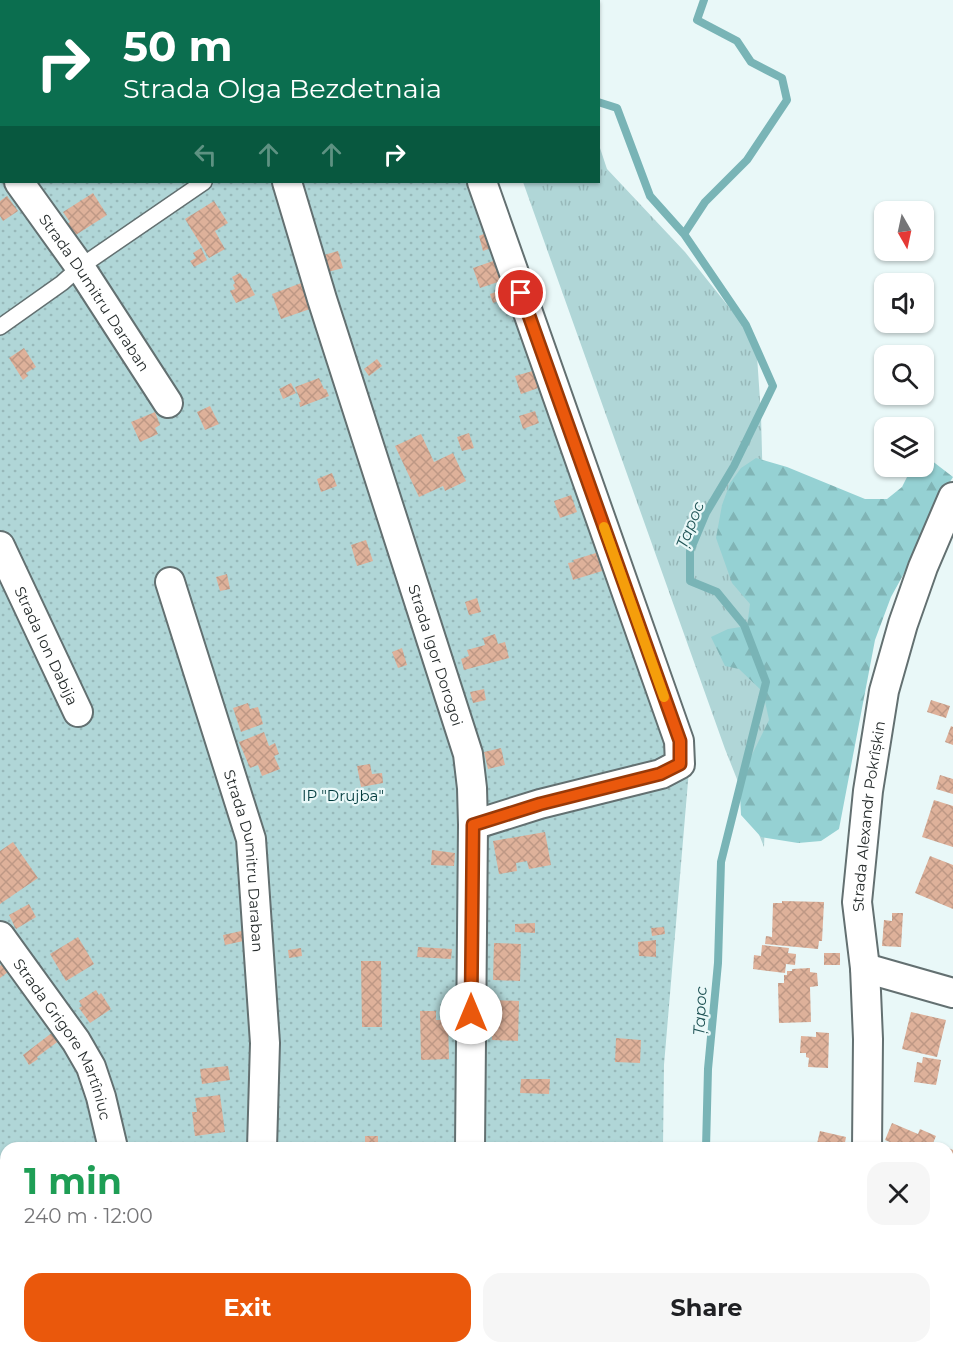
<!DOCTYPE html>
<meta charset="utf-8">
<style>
body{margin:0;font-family:Montserrat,sans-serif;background:#f6f6f6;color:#202124;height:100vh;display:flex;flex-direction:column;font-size:22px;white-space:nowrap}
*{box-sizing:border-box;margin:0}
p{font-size:20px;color:#757577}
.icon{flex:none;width:33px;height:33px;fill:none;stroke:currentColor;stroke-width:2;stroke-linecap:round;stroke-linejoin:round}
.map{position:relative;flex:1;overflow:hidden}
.sheet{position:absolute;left:0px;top:1142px;width:954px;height:212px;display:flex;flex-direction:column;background:#fff;border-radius:18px 18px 0 0;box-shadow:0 2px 4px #0004}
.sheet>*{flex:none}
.banner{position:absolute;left:0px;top:0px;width:600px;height:183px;box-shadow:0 2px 4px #0004;background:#0b6e4f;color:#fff;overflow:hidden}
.needle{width:39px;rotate:171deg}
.buttons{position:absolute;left:874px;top:201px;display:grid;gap:12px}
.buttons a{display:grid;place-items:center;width:60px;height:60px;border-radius:12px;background:#fff;box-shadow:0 2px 4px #0004;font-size:30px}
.pin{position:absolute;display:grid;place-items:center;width:51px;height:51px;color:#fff;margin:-26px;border:3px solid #fff;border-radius:50%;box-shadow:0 2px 6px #0007}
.me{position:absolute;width:66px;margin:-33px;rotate:0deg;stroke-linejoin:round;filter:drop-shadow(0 0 4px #0008)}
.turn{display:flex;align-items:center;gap:21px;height:126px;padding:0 24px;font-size:27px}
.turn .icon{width:78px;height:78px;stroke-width:2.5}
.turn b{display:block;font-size:42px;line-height:51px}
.lanes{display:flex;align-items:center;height:57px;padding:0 24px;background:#0003;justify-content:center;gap:30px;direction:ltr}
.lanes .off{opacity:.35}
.round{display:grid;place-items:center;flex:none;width:63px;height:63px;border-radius:18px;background:#f6f6f6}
.overview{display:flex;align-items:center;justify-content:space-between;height:102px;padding:0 24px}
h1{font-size:36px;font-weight:700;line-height:45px;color:#1e9e55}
.action{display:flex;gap:12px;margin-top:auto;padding:12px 24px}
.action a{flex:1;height:69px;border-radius:18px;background:#ea580c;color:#fff;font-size:24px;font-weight:700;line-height:69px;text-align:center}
.action a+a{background:#f6f6f6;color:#202124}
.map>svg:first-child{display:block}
.grass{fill:url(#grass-tufts)}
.forest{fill:url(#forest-firs)}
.garden{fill:url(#garden-dots)}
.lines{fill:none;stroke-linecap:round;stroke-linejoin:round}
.stream{stroke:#79b4b6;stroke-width:8}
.building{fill:url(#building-cross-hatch)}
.service-casing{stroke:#637071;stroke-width:18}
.minor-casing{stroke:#637071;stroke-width:32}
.service{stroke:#fff;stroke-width:15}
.minor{stroke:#fff;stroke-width:28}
.route-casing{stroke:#983908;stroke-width:15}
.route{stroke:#ea580c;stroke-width:10}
.slow{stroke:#f59e0b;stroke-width:10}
.labels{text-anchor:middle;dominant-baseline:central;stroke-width:4.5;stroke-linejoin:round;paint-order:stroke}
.street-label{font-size:15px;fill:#262c2c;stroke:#e9f8f8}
.park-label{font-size:15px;fill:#003b3d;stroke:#e9f8f8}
.water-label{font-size:16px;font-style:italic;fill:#205456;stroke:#e9f8f8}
</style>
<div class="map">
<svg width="953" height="1352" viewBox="0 0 953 1352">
<defs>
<pattern id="grass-tufts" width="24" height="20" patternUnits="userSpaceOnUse" patternTransform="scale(1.5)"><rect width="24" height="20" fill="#b0d6d7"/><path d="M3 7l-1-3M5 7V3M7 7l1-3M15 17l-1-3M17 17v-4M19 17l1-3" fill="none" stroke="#97b8b9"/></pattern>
<pattern id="forest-firs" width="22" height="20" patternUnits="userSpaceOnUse" patternTransform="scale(1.5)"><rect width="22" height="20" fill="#95d1d3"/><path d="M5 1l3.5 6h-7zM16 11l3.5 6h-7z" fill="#80b4b5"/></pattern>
<pattern id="garden-dots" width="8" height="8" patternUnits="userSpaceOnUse" patternTransform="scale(1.5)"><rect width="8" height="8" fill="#b0d6d7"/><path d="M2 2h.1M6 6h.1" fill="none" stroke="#97b8b9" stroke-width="1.8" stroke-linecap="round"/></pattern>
<pattern id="building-cross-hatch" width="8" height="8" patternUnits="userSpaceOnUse" patternTransform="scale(1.5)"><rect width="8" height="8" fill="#deb19a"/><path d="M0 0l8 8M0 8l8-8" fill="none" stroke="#be9885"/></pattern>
</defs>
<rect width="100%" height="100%" fill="#e9f8f8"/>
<path class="grass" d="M450,0h128l-127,2z
M599,145l8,24 78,83 71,89 5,74 8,305 -5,127 -39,-98 -202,-567h75z"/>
<path class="forest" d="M927,457l26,20 -16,25 -24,55 -22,40 -16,43 -36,189 -18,12 -23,2 -37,-6 -20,-22 -1,-20 5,-26 24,-49 -6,-28 -24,-23 -14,-3 -14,-29 17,-8 19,-3 3,-22 -18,-21 -16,-45 6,-33 8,-22 11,-15 15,-10 31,9 78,32h22l15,-12 10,-20 12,-1v-8z"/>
<path class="garden" d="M0,0h419l1,1 -418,1v180h490l199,564 -27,319 -1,82 -657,1v199h654v5h-660z"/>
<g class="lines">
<path class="stream" d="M704,0l-7,20 40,21 14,21 31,16 5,22 -40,60 -42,42 -21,32 62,91 27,61 -39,80 -28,47 -16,38v30l27,11 27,33 22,57 -45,180 -3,101 -10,106 -2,79
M491,2v-2
M598,102l19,6 33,88 34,38
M715,1347v5"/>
</g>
<path class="building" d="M93,193l14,22 -36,23 -7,-12 6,-4 -7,-10z
M7,196l11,15 -15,10 -3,-5v-15z
M214,201l14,22 -13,8 10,18 -16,9 -24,-39z
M486,233l5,15 -8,3 -4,-15z
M201,248l6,12 -13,7 -4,-6 6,-3 -3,-5z
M338,251l5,17 -15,4 -4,-17z
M496,260l8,20 -24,8 -7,-20z
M240,273l4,6 2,-1 9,17 -19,8 -6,-12 5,-2 -2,-4 2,-2 -3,-6z
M304,282l9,26 -32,11 -9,-25z
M507,288l3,9 -17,6 -3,-9z
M24,348l12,19 -10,6 2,3 -5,4 -14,-22z
M377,359l5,7 -13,10 -5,-7z
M536,370l5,17 -20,7 -6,-18z
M319,378l5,11h2l3,7 -29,11 -1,-5h2l-6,-15z
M291,383l5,10 -13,6 -4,-10z
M210,406l9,18 -14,6 -8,-18z
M535,411l4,12 -16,6 -4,-13z
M155,412l5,13 -5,3 3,6 -18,8 -9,-20z
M469,433l5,15 -12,3 -5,-14z
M421,434l13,28 19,-9 13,28 -21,10 -2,-5 -24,11 -24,-51z
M332,473l5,13 -16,6 -4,-13z
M571,495l6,17 -17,6 -6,-17z
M366,540l7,21 -16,5 -6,-21z
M596,553l6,18 -29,9 -5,-17 6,-1 -1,-2z
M227,574l3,15 -10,2 -4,-14z
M477,598l4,14 -12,3 -4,-13z
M495,634l3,10 7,-2 4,16 -45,12 -3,-11 8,-3 -2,-6 18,-5 -2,-7z
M402,648l5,17 -9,3 -6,-16z
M484,689l2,11 -13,3 -3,-11z
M931,700l19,6 -4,12 -19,-6z
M248,703l2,6 8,-2 5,17 -22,8 -8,-24z
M951,726l2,1v18l-8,-3z
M264,732l5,14 6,-3 4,11 -5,2 6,13 -18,7 -4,-11 -8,3 -11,-26z
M501,748l4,17 -17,4 -4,-17z
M370,764l2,10 10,-1 1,10 -22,4 -4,-21z
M940,775l13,4v15l-17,-5z
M934,800l19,6v41l-31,-10z
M545,832l6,33 -22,4 -2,-8 -11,2 1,8 -18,3 -6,-33z
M13,842l25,36 -38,26v-53z
M432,850l23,3 -1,13 -23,-1z
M930,856l23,9v44l-38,-16z
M782,901l42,1 -2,39h-3l-1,8 -53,-5 1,-8 6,1 1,-34h9z
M29,904l7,13 -20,12 -7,-14z
M892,913h11l-2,34 -19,-1 2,-26 8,1z
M535,923v10l-20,-1v-8z
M664,927l1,7 -13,2 -1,-8z
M246,930l2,10 -23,5 -2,-10z
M78,937l16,27 -28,17 -16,-27z
M656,940v17l-17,-1 -1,-14z
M494,943l27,1 -1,37 -27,-1z
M762,945l27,3 -1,5 8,1 -1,11 -9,-1 -1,9 -32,-4 1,-14 7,1z
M418,947l34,2 -1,10 -34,-2z
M301,948l1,8 -13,2 -1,-8z
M824,953h16v12h-16z
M361,961h20l1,66h-20z
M2,964l6,8 -8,6v-12z
M810,968v4l7,1 1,13 -8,1 1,35 -32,1 -1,-40h6v-8h3v-4h5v-2z
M96,990l3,5 2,-2 10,16 -21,14 -11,-15 3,-2 -3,-5z
M493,1000l26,1 -1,40 -26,-1z
M420,1011h16v9h12l1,39 -28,1z
M911,1012l35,8 -9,37 -35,-8z
M53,1032l7,8 -23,17 1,2 -9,6 -6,-10z
M816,1032l13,1 -1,35 -20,-1 1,-9 -3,-1v-4h-6l1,-17 15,1z
M616,1038l25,2 -1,23 -25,-1z
M923,1057l18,3 -5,25 -22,-3 3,-20 5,1z
M228,1066l2,14 -28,4 -2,-15z
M521,1079h29l-1,15 -29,-1z
M220,1095l5,37 -30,4 -3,-24h5l-2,-14z
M892,1123l26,11 2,-5 16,7 -5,12h-27l-19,-8z
M820,1131l26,6 -2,11h-28z
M365,1136h13v12h-13z
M934,1143l13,4v1h-14z
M948,1148l5,2v37l-5,-2z
M948,1208l5,1v33l-5,-2z
M0,1244l6,8v9l-6,5z
M948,1247l5,2v16l-5,-2z
M948,1265l5,2v19l-5,-2z
M43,1347h8l3,5h-17z"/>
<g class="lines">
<g class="service-casing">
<path id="service" d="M0,327l62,-44 18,-16 124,-85"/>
</g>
<g class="minor-casing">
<g id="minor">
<path d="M175,0l1,2"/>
<path d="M0,155l2,2"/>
<path id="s1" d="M19,182l61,85 88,136"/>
<path id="s2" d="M287,182l35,117 146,455 4,34 1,37 -3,323"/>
<path id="s3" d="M0,546l78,166"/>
<path id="s4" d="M170,582l81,257 14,204 -3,105"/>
<path d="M473,825l67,-21 121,-30 19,-10 -1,-23 -197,-559"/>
<path id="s5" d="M0,936l76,105 15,26 10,30 12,51"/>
<path d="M865,968l88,25"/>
<path id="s6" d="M867,1148l1,-109 -3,-71 -8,-66 11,-111 16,-100 19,-67 20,-57 30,-70"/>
<path d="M0,1328l6,9"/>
<path d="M390,1347l85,2"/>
<path d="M865,1347v5"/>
<path d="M136,1352l1,-5"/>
</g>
</g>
<use href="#service" class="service"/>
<use href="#minor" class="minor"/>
</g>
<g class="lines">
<g class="route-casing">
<path id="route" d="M471,1013l2,-188 67,-21 120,-30 20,-10v-23l-159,-448"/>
</g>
<use href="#route" class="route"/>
<path class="slow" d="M604,527l60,170"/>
</g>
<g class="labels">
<g class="street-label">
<text stroke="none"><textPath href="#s1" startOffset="134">Strada Dumitru Daraban</textPath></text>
<text stroke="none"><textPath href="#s3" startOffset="110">Strada Ion Dabija</textPath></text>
<text stroke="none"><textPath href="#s2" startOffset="496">Strada Igor Dorogoi</textPath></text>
<text stroke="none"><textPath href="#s6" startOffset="333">Strada Alexandr Pokrîșkin</textPath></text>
<text stroke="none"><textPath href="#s4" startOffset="290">Strada Dumitru Daraban</textPath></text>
<text stroke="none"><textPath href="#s5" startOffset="122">Strada Grigore Martîniuc</textPath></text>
</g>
<g class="park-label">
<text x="343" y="795">IP "Drujba"</text>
</g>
<g class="water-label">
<text transform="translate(690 525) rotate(-68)">Țapoc</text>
<text transform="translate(700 1011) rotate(-87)">Țapoc</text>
</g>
</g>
</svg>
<div class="buttons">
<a><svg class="needle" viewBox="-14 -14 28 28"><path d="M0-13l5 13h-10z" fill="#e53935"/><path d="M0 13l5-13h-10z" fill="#757577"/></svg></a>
<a><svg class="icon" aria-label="sound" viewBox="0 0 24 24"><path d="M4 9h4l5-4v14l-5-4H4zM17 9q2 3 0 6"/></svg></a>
<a><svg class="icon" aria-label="search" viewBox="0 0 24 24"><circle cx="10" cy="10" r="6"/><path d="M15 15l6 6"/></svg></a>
<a><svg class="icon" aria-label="layers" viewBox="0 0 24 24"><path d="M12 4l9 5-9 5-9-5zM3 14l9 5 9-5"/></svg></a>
</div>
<div class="pin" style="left:521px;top:293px;background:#d93025"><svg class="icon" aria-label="arrive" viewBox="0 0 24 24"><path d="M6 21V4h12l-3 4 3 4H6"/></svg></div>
<svg class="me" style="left:471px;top:1013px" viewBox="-20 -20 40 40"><circle r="19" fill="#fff"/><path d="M0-13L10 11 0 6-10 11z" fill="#ea580c"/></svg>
<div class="banner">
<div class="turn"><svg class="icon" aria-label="right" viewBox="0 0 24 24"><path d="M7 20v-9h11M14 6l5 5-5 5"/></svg><div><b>50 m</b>Strada Olga Bezdetnaia</div></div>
<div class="lanes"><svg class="icon off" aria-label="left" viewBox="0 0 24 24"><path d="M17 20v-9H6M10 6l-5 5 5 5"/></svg><svg class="icon off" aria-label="ahead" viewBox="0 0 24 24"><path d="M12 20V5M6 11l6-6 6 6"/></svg><svg class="icon off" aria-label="ahead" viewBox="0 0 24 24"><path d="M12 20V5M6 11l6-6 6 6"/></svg><svg class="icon" aria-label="right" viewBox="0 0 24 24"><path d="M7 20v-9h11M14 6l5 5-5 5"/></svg></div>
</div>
<section class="sheet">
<div class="overview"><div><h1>1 min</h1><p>240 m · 12:00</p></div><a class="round"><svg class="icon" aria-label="close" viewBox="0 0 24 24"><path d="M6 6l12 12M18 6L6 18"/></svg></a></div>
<div class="action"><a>Exit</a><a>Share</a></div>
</section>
</div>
